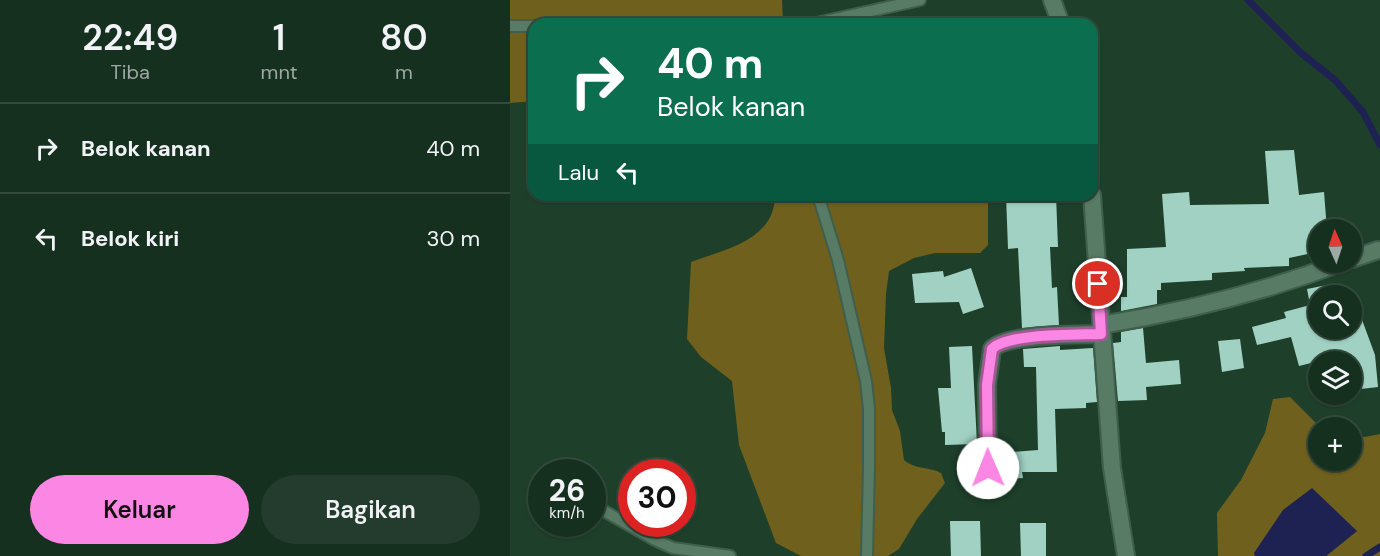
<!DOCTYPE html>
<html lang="id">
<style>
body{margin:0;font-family:"DM Sans",sans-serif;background:#233c2d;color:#f1f3f6;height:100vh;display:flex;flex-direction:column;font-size:22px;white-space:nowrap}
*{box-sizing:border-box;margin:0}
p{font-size:20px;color:#9ea9a5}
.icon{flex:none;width:33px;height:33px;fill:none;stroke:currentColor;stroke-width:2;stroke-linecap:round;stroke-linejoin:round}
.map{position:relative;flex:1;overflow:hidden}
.side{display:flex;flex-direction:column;background:#163020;width:510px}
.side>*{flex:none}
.banner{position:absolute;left:18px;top:18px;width:570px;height:183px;border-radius:18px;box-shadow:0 2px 4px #0004,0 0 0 2px #354b3e;background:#0b6e4f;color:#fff;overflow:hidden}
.needle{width:39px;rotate:357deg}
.controls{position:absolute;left:798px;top:219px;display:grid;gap:12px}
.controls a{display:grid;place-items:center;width:54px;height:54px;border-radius:50%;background:#163020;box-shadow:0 2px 4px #0004,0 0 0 2px #354b3e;font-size:30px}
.speed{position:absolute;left:18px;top:459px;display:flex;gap:12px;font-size:30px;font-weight:700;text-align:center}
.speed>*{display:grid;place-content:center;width:78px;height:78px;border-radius:50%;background:#163020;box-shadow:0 2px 4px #0004,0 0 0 2px #354b3e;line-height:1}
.speed small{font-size:15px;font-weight:400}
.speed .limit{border:9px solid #d22;background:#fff;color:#111}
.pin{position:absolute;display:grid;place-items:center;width:51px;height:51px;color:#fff;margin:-26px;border:3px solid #fff;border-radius:50%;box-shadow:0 2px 6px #0007}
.me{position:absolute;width:66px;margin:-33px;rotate:359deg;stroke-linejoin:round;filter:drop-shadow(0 0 4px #0008)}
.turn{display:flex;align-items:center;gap:21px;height:126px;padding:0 30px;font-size:27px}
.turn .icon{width:78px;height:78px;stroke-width:2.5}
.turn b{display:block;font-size:42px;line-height:51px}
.then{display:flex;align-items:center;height:57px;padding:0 30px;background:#0003;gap:12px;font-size:22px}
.eta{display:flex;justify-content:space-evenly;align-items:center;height:102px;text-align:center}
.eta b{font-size:36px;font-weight:600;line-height:42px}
.action{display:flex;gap:12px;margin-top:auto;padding:12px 30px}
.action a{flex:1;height:69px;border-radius:36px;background:#fc86e3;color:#111;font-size:24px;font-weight:600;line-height:69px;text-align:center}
.action a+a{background:#233c2d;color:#f1f3f6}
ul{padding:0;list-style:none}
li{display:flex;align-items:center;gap:18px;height:90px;padding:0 30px;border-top:2px solid #354b3e}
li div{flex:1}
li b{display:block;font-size:22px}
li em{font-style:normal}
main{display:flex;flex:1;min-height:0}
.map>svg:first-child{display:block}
.forest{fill:#70601d}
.water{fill:#1e2252}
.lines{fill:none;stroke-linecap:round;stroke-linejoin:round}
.stream{stroke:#1e2252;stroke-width:7}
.building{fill:#a0d1c3}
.service-casing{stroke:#3f5e4c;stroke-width:14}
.minor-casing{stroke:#3f5e4c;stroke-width:20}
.tertiary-casing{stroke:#3f5e4c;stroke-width:20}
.service{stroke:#577b64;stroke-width:10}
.minor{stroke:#577b64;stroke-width:16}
.tertiary{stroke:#577b64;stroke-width:16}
.route-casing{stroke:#a45794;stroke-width:15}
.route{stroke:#fc86e3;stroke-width:10}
</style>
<main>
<section class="side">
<div class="eta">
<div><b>22:49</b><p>Tiba</p></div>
<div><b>1</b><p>mnt</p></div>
<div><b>80</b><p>m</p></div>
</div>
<ul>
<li><svg class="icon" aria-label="right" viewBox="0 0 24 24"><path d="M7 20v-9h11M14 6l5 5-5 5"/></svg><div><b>Belok kanan</b></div><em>40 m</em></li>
<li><svg class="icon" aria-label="left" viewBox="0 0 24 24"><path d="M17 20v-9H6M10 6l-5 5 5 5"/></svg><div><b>Belok kiri</b></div><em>30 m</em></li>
</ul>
<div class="action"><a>Keluar</a><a>Bagikan</a></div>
</section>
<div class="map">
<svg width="870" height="556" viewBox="0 0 870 556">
<rect width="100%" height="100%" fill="#1e402b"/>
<path class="forest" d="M0,0h272l1,24h-249v77l-24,2z
M265,195h213v50l-8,8h-45l-21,5 -25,13 -3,23 -2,54 7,40 1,22 8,21 4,29c12,10 23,6 37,13l4,10 -28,36 -18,30 -11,7h-87l-25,-13 -37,-98 -7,-64 -31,-24 -14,-18 4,-77c35,-13 84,-22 84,-67z
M780,397l30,30 -2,33h34v-25l13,2 15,-3v122h-54l31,-25 -103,22 1,3h-37l-1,-43 24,-33 24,-47 8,-34z"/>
<path class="water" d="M802,488l45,43 -31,25h-71l-1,-3 29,-43z"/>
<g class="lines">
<path class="stream" d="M738,0l53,53 34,27 28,32 17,33
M856,556l14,-9"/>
</g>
<path class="building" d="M784,150l5,45 25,-3 3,38h-9v6h-4l3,16 -28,6v8l-45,2 1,3 -33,2v7l-51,3v7h-4v14l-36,7v-14h6v-48l39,-2 -4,-53 27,-2 1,13 79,-1 -4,-53z
M496,195h50l2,52h-8l2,41 5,-1 2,38 -37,3 -4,-80 -10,1z
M461,268l13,39 -21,7 -4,-12 -44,1 -3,-29 31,-3 1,6z
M822,284l3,12h-17v32h34v-8l9,-3 14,38 3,32 -26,3v-28h-34v32h26v2l-26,5 -7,-38 -12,3 -8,-29 -34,8 -5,-18 34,-9 -2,-6 26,-7 -3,-16z
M633,328l3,35 33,-3 2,24 -35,3 1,13 -29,1 -5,-58 8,-1v-10z
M730,339l4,29 -22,4 -4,-31z
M462,346l5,98 -32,1v-13h-3l-4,-44h13l-2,-41z
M550,346v4l33,-2 4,54 -11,1v5l-31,1 2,63h-35l1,6 -26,2 1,-27 40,-3 -2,-83h-12l-1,-18z
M440,521h30l1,35h-30z
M510,523h26v33h-25z"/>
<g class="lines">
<g class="service-casing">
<path id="service" d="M302,24l108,-24
M0,26h24
M308,195l20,65 28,121 3,28v57l-2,90
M82,504l61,35 20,9 57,8"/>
</g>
<g class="minor-casing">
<path id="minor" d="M842,259l26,-9
M591,325c83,-13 163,-33 242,-63
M478,468l-1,-83 5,-36c15,-16 86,-14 109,-15"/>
</g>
<g class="tertiary-casing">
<path id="tertiary" d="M542,0l9,24
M582,195l20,273 14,88"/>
</g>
<use href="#service" class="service"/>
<use href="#minor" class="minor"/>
<use href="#tertiary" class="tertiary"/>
</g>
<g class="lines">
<g class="route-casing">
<path id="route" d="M478,468l-1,-83 5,-36c15,-16 86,-14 109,-15l-3,-50"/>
</g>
<use href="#route" class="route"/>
</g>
</svg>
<div class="controls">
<a><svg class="needle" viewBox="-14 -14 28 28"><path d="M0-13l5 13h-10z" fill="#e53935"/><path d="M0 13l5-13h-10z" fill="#9ea9a5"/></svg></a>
<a><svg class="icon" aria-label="search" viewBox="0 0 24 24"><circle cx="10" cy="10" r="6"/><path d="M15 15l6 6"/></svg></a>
<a><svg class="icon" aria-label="layers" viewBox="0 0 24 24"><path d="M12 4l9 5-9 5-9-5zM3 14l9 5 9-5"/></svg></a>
<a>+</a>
</div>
<div class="speed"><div>26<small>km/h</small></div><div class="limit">30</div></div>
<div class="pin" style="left:588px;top:284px;background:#d93025"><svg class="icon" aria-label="arrive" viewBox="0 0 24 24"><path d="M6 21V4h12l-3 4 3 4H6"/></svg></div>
<svg class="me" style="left:478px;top:468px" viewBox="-20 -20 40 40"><circle r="19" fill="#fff"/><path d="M0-13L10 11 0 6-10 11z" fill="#fc86e3"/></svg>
<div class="banner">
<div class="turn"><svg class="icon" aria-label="right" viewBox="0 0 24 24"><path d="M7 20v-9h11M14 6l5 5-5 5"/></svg><div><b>40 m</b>Belok kanan</div></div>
<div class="then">Lalu<svg class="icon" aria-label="left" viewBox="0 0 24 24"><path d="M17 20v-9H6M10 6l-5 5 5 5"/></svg></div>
</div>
</div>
</main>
